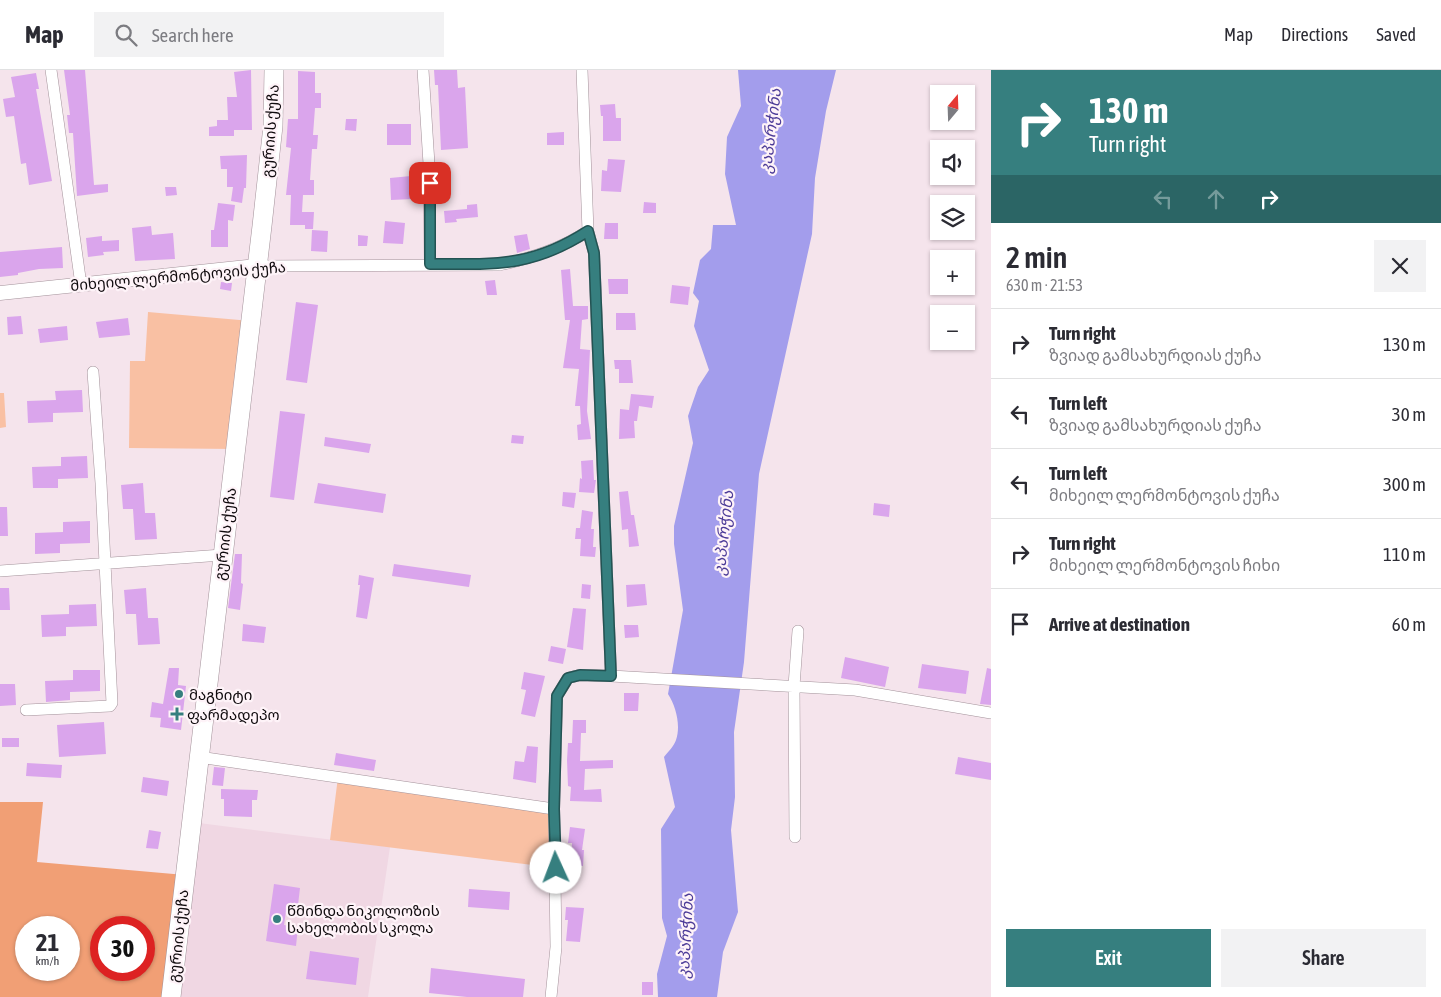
<!DOCTYPE html>
<meta charset="utf-8">
<style>
body{margin:0;font-family:"Asap Condensed","Noto Sans Georgian",sans-serif;background:#f2f2f3;color:#2b2b33;height:100vh;display:flex;flex-direction:column;font-size:19px;white-space:nowrap}
*{box-sizing:border-box;margin:0}
p{font-size:16px;color:#7c7c81}
.icon{flex:none;width:28px;height:28px;fill:none;stroke:currentColor;stroke-width:2;stroke-linecap:round;stroke-linejoin:round}
.map{position:relative;flex:1;overflow:hidden}
.panel{display:flex;flex-direction:column;background:#fff;width:450px}
.panel>*{flex:none}
.banner{background:#367f7f;color:#fff;overflow:hidden}
.needle{width:32px;rotate:19deg}
.tools{position:absolute;left:930px;top:15px;display:grid;gap:10px}
.tools a{display:grid;place-items:center;width:45px;height:45px;border-radius:0px;background:#fff;box-shadow:0 1px 4px #0004;font-size:25px}
.speed{position:absolute;left:15px;top:846px;display:flex;gap:10px;font-size:25px;font-weight:700;text-align:center}
.speed>*{display:grid;place-content:center;width:65px;height:65px;border-radius:50%;background:#fff;box-shadow:0 1px 4px #0004;line-height:1}
.speed small{font-size:12px;font-weight:400}
.speed .limit{border:8px solid #d22;background:#fff;color:#111}
.pin{position:absolute;display:grid;place-items:center;width:42px;height:42px;color:#fff;margin:-21px;border-radius:10px;box-shadow:0 2px 8px #0006}
.me{position:absolute;width:55px;margin:-28px;rotate:358deg;stroke-linejoin:round;filter:drop-shadow(0 0 4px #0008)}
.turn{display:flex;align-items:center;gap:18px;height:105px;padding:0 15px;font-size:22px}
.turn .icon{width:65px;height:65px;stroke-width:2.5}
.turn b{display:block;font-size:35px;line-height:42px}
.lanes{display:flex;align-items:center;height:48px;padding:0 15px;background:#0003;justify-content:center;gap:25px;direction:ltr}
.lanes .off{opacity:.35}
.round{display:grid;place-items:center;flex:none;width:52px;height:52px;border-radius:0px;background:#f2f2f3}
.overview{display:flex;align-items:center;justify-content:space-between;height:85px;padding:0 15px}
h1{font-size:30px;font-weight:600;line-height:38px}
.action{display:flex;gap:10px;margin-top:auto;padding:10px 15px}
.action a{flex:1;height:58px;border-radius:0px;background:#367f7f;color:#fff;font-size:20px;font-weight:600;line-height:58px;text-align:center}
.action a+a{background:#f2f2f3;color:#2b2b33}
ul{padding:0;list-style:none}
li{display:flex;align-items:center;gap:15px;height:70px;padding:0 15px;border-top:1px solid #e1e1e2}
li div{flex:1}
li b{display:block;font-size:19px}
li em{font-style:normal}
header{display:flex;align-items:center;gap:30px;box-sizing:border-box;height:70px;padding:0 25px;background:#fff;border-bottom:1px solid #e1e1e2}
header strong{font-size:24px}
nav{display:flex;gap:28px;margin-inline-start:auto;font-size:18px}
.search{width:350px;height:45px;background:#f2f2f3;display:flex;align-items:center;gap:12px;box-sizing:border-box;padding:0 18px;border-radius:0px;color:#7c7c81;font-size:19px}
main{display:flex;flex:1;min-height:0}
.map>svg:first-child{display:block}
.built{fill:#f0d7e3}
.green{fill:#f9c0a3}
.forest{fill:#f19f75;fill-rule:evenodd}
.water{fill:#a39dec}
.building{fill:#daa5ec}
.lines{fill:none;stroke-linecap:round;stroke-linejoin:round}
.minor-casing{stroke:#a3929a;stroke-width:12}
.tertiary-casing{stroke:#a3929a;stroke-width:15}
.trunk-casing{stroke:#a3929a;stroke-width:20}
.minor{stroke:#fff;stroke-width:11}
.tertiary{stroke:#fff;stroke-width:14}
.trunk{stroke:#fff;stroke-width:19}
.route-casing{stroke:#235353;stroke-width:12}
.route{stroke:#367f7f;stroke-width:9}
.poi-dot{fill:#367f7f;stroke:#fef3f8;stroke-width:2}
.labels{text-anchor:middle;dominant-baseline:central;stroke-width:4.5;stroke-linejoin:round;paint-order:stroke}
.street-label{font-size:15px;fill:#100b0e;stroke:#fef3f8}
.poi-label{font-size:15px;fill:#100b0e;stroke:#fef3f8;text-anchor:start}
.water-label{font-size:16px;font-style:italic;fill:#4d3c98;stroke:#fef3f8}
</style>
<header>
<strong>Map</strong>
<div class="search"><svg class="icon" aria-label="search" viewBox="0 0 24 24"><circle cx="10" cy="10" r="6"/><path d="M15 15l6 6"/></svg>Search here</div>
<nav><a>Map</a><a>Directions</a><a>Saved</a></nav>
</header>
<main>
<div class="map">
<svg width="991" height="927" viewBox="0 0 991 927">
<rect width="100%" height="100%" fill="#f5e4ec"/>
<path class="built" d="M191,752l199,25 -22,150h-194z"/>
<path class="green" d="M148,242l103,9 -15,128 -107,-1 1,-87h15z
M0,323h4l2,34 -6,1z
M338,707l216,32 3,59 -227,-28z"/>
<path class="forest" d="M0,732h43l-6,60 148,13 -11,122h-174zM26,858h43v42h-43zM101,858h43v42h-43z"/>
<path class="water" d="M738,0h98l-10,41 -11,67 -3,56 -53,240 -15,188 -10,70 1,65 -4,33 7,82 -15,40 -6,45h-59l-1,-23 10,-38 -5,-18 -1,-89 14,-22 -11,-50c4,-5 10,-11 12,-17 5,-14 0,-34 -8,-46l15,-84 -9,-66v-18l19,-83 -5,-27 10,-29 11,-17 -15,-44 5,-25 -6,-8 7,-33 11,-11 2,-24h23l-11,-51 2,-37 14,-31z"/>
<path class="building" d="M64,0h21l9,115 14,-1v8l-31,4 -4,-63h-4l-2,-18h3z
M251,0l1,60h-18v6h-25v-9l8,-1v-6h11l-1,-23h10l-3,-25z
M434,0h23l1,18 7,-1 3,61 -27,2 -3,-65h-3z
M298,1l17,1v21h6v15h-6l-2,27h5l-1,14h-5l-2,31h4v15h-11l-1,17h12l-1,17h-8v-4h-15l1,-30h-5l5,-47 -5,-1 2,-28h10z
M36,3l3,16h-3l16,92 -23,4 -3,-22 -5,1 -7,-48 -8,1 -3,-18 12,-2 -4,-20z
M615,34l1,14h5v23h-18v-25h-2l-1,-11z
M346,49h11l-1,12 -11,-1z
M387,54h24v21h-24z
M564,62v13h-17v-12z
M247,85l-1,33h-2l-2,15 -11,-2 2,-14h-6v-18h-6l-1,-13z
M608,89l17,1 -4,32 -20,-1 1,-21 5,1z
M411,106l2,23 -22,1 -1,-22z
M165,117h11l1,8 -11,1z
M644,132l12,1v10h-13z
M218,133l17,2 -2,16 -5,-1v27h-17v-17h3z
M477,134l1,13 -22,2 1,3 -12,1 -1,-12 23,-2v-4z
M385,151l20,2 -2,21 -20,-1z
M605,153h13v16h-14z
M151,156l1,9 21,-2 2,26 -40,2 -3,-33z
M312,160l16,1 -1,21 -16,-1z
M527,164l3,15 -13,4 -3,-17z
M358,165l10,1 -1,10h-9z
M102,166v5l17,-1v11l-16,1 1,3 -16,2 -2,-19z
M62,177l1,21 -24,1 -21,4v2l-18,2v-25z
M570,199l3,37h15v13l-6,1 -2,29 10,1 -3,61 4,28 -13,1 -1,-15 4,-1 -1,-18h-5l4,-37 -16,-1 7,-48h-5l-4,-50z
M608,209h20v15h-19z
M495,210l2,15h-10l-2,-14z
M221,212l11,1 -1,8 -11,-2z
M672,215l18,2 -2,18 -18,-2z
M296,232l22,3 -11,78 -21,-3z
M616,243h19l1,17h-20z
M21,246l2,18 -15,1 -1,-18z
M128,248l2,17 -31,3 -3,-16z
M67,256l1,14 -28,3 -2,-14z
M614,290h17l2,23h-14v-14h-4z
M82,320l1,22 -30,1v9l-25,1 -1,-22 29,-1 -1,-9z
M631,324l23,2 -2,12 -13,-2 -2,15h-3l1,17 -16,1 1,-30 9,1z
M280,341l25,3 -11,86 -24,-3z
M512,365l12,1 -1,8 -12,-1z
M325,367l46,7 -2,9 -45,-7z
M87,386l1,22 -30,1v9h-25l-1,-21 29,-1v-9z
M593,390l1,20h2l-2,13 -15,-1 1,-14 2,1 -1,-18z
M143,413l2,30h10l2,26 -22,1 -2,-31h-10l-2,-24z
M318,413l68,11 -3,19 -69,-10z
M628,421l3,24h3l5,31 -10,1 -1,-18 -6,1 -3,-38z
M563,422l13,1 -2,15 -12,-2z
M874,433l16,2 -1,12 -16,-2z
M0,437h7l1,29h-8z
M582,440l11,2 -2,17h3l-1,18h3l-1,10 -15,-1 1,-17h-6l1,-11h4z
M90,451v22l-30,1v9l-25,1v-21l28,-1v-10z
M235,484h7l-1,29 2,1 -3,26 -12,-2z
M394,494l77,11 -2,12 -77,-11z
M359,505l15,3 -7,41 -11,-2 4,-32h-2z
M582,514l9,1 -1,14 -9,-1z
M645,514l2,21 -20,2 -1,-22z
M0,518h9l1,22h-10z
M146,518l2,30h10l2,26 -22,1 -2,-31h-10l-2,-24z
M96,534l1,22 -31,1v9l-24,1 -1,-22 28,-1v-9z
M573,538l13,1 -3,41 -16,-3z
M243,554l23,3 -2,16 -22,-2z
M624,555h14l1,12 -14,1z
M551,576l15,3 -3,15 -15,-3z
M845,587l44,10 -4,20 -44,-9z
M922,594l47,7 -3,23 -48,-6z
M169,598h10l-1,17 8,1 -5,44 -21,-3 1,-9 -11,-1 2,-15 11,2z
M987,598l4,1v36l-11,-1z
M73,600h27v21l-30,1v8l-24,2 -1,-21 28,-1z
M524,602l21,4 -10,41 -14,-3 5,-24 -5,-1z
M0,614h15l1,21 -16,1z
M624,623h15l-1,18h-14z
M573,650h13v13h-5l-1,28 33,-1v8l-28,1 -1,21 17,-1 1,13 -32,-1 1,-14 -3,-1 -1,-26 1,-17h4z
M104,652l2,32 -47,3 -2,-32z
M2,668h17v9h-17z
M527,676l11,1 -2,36 -23,-4 2,-18 9,1z
M336,683l40,7 -2,11 -40,-6z
M958,687l33,6v17l-36,-6z
M27,693l35,2 -1,13 -35,-2z
M214,697l11,1 -2,18 -11,-1z
M143,707l26,4 -2,15 -26,-4z
M221,719l37,1 -1,10h-5v17l-28,-1v-17h-3z
M570,757l15,2 -3,21h2l-1,16 -12,-1 1,-22h-4z
M149,760l12,2 -3,17 -12,-1z
M274,814l26,4 -2,17 -11,-1 -3,21 14,2 -2,19 -30,-5z
M469,819l41,3 -1,18 -41,-3z
M566,837l18,1 -4,34 -14,-1 2,-21h-3z
M310,881l49,7 -3,27 -50,-6z
M431,898l94,11 -2,18h-56l-38,-4z
M642,912h11v13h-11z"/>
<g class="lines">
<g class="minor-casing">
<path id="minor" d="M51,0l30,215
M423,0l6,94 1,100
M582,0l6,161 6,22 17,423
M257,196l242,-1c33,-7 61,-16 89,-34
M0,501l222,-16
M26,640l84,-4 2,-3 -11,-220 -8,-111
M199,687l355,52
M795,767l-1,-151 4,-55
M551,927l5,-50 -2,-138 3,-113 11,-18 12,-3 31,1 244,14 136,23"/>
</g>
<g class="tertiary-casing">
<path id="tertiary" d="M0,223l257,-27"/>
</g>
<g class="trunk-casing">
<path id="trunk" d="M171,927l91,-771 11,-100 1,-56"/>
</g>
<use href="#minor" class="minor"/>
<use href="#tertiary" class="tertiary"/>
<use href="#trunk" class="trunk"/>
</g>
<g class="lines">
<g class="route-casing">
<path id="route" d="M430,113v81c64,0 101,4 158,-33l6,22 17,423 -31,-1 -12,3 -11,18 -3,113 2,59"/>
</g>
<use href="#route" class="route"/>
</g>
<g class="poi-dot">
<circle cx="179" cy="624" r="5"/>
<path d="M174.5 636.5h5v5h5v5h-5v5h-5v-5h-5v-5h5z"/>
<circle cx="277" cy="849" r="5"/>
</g>
<g class="labels">
<g class="street-label">
<text transform="translate(270 61) rotate(-86)">გურიის ქუჩა</text>
<text transform="translate(178 206) rotate(-5)">მიხეილ ლერმონტოვის ქუჩა</text>
<text transform="translate(225 464) rotate(-83)">გურიის ქუჩა</text>
<text transform="translate(178 866) rotate(-84)">გურიის ქუჩა</text>
</g>
<g class="poi-label">
<text x="189" y="624">მაგნიტი</text>
<text x="187" y="644">ფარმადეპო</text>
<text x="287" y="840">წმინდა ნიკოლოზის<tspan x="287" dy="17">სახელობის სკოლა</tspan></text>
</g>
<g class="water-label">
<text transform="translate(770 61) rotate(-83)">კაპარჭინა</text>
<text transform="translate(723 463) rotate(-84)">კაპარჭინა</text>
<text transform="translate(685 866) rotate(-87)">კაპარჭინა</text>
</g>
</g>
</svg>
<div class="tools">
<a><svg class="needle" viewBox="-14 -14 28 28"><path d="M0-13l5 13h-10z" fill="#e53935"/><path d="M0 13l5-13h-10z" fill="#7c7c81"/></svg></a>
<a><svg class="icon" aria-label="sound" viewBox="0 0 24 24"><path d="M4 9h4l5-4v14l-5-4H4zM17 9q2 3 0 6"/></svg></a>
<a><svg class="icon" aria-label="layers" viewBox="0 0 24 24"><path d="M12 4l9 5-9 5-9-5zM3 14l9 5 9-5"/></svg></a>
<a>+</a>
<a>−</a>
</div>
<div class="speed"><div>21<small>km/h</small></div><div class="limit">30</div></div>
<div class="pin" style="left:430px;top:113px;background:#d93025"><svg class="icon" aria-label="arrive" viewBox="0 0 24 24"><path d="M6 21V4h12l-3 4 3 4H6"/></svg></div>
<svg class="me" style="left:556px;top:798px" viewBox="-20 -20 40 40"><circle r="19" fill="#fff"/><path d="M0-13L10 11 0 6-10 11z" fill="#367f7f"/></svg>
</div>
<section class="panel">
<div class="banner">
<div class="turn"><svg class="icon" aria-label="right" viewBox="0 0 24 24"><path d="M7 20v-9h11M14 6l5 5-5 5"/></svg><div><b>130 m</b>Turn right</div></div>
<div class="lanes"><svg class="icon off" aria-label="left" viewBox="0 0 24 24"><path d="M17 20v-9H6M10 6l-5 5 5 5"/></svg><svg class="icon off" aria-label="ahead" viewBox="0 0 24 24"><path d="M12 20V5M6 11l6-6 6 6"/></svg><svg class="icon" aria-label="right" viewBox="0 0 24 24"><path d="M7 20v-9h11M14 6l5 5-5 5"/></svg></div>
</div>
<div class="overview"><div><h1>2 min</h1><p>630 m · 21:53</p></div><a class="round"><svg class="icon" aria-label="close" viewBox="0 0 24 24"><path d="M6 6l12 12M18 6L6 18"/></svg></a></div>
<ul>
<li><svg class="icon" aria-label="right" viewBox="0 0 24 24"><path d="M7 20v-9h11M14 6l5 5-5 5"/></svg><div><b>Turn right</b><p>ზვიად გამსახურდიას ქუჩა</p></div><em>130 m</em></li>
<li><svg class="icon" aria-label="left" viewBox="0 0 24 24"><path d="M17 20v-9H6M10 6l-5 5 5 5"/></svg><div><b>Turn left</b><p>ზვიად გამსახურდიას ქუჩა</p></div><em>30 m</em></li>
<li><svg class="icon" aria-label="left" viewBox="0 0 24 24"><path d="M17 20v-9H6M10 6l-5 5 5 5"/></svg><div><b>Turn left</b><p>მიხეილ ლერმონტოვის ქუჩა</p></div><em>300 m</em></li>
<li><svg class="icon" aria-label="right" viewBox="0 0 24 24"><path d="M7 20v-9h11M14 6l5 5-5 5"/></svg><div><b>Turn right</b><p>მიხეილ ლერმონტოვის ჩიხი</p></div><em>110 m</em></li>
<li><svg class="icon" aria-label="arrive" viewBox="0 0 24 24"><path d="M6 21V4h12l-3 4 3 4H6"/></svg><div><b>Arrive at destination</b></div><em>60 m</em></li>
</ul>
<div class="action"><a>Exit</a><a>Share</a></div>
</section>
</main>
